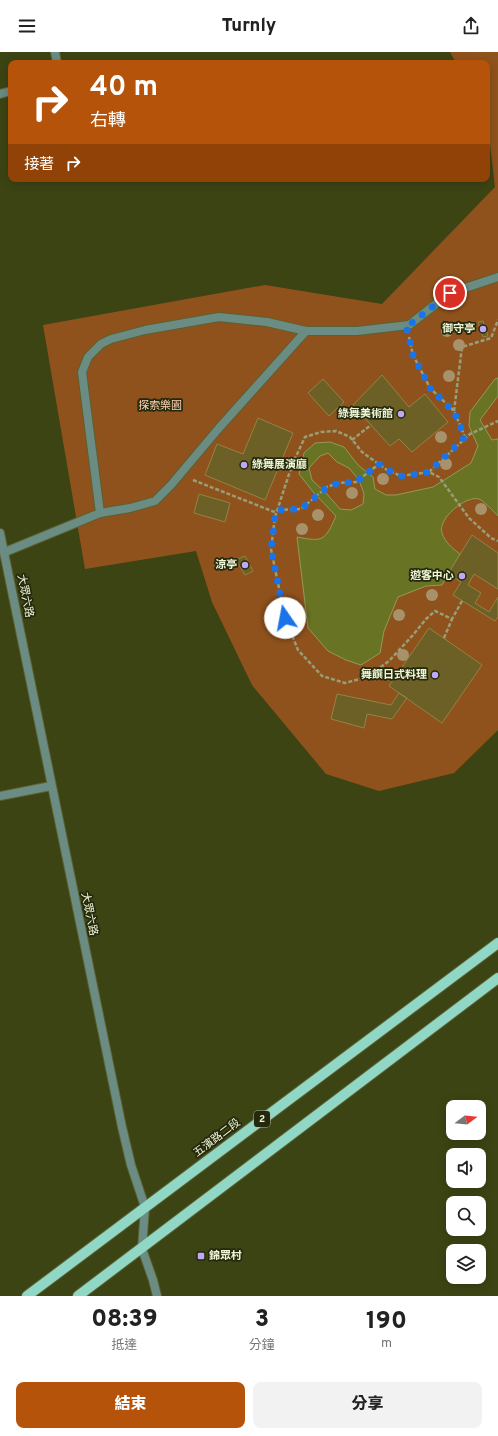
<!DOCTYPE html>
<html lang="zh-TW">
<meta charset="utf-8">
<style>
body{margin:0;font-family:Overpass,"Noto Sans TC",sans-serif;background:#f2f2f2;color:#222;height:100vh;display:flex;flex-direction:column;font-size:15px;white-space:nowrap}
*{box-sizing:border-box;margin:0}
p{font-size:13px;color:#767676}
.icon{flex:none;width:22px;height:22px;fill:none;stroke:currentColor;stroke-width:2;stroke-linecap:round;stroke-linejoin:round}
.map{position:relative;height:1244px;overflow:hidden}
.side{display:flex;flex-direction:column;background:#fff;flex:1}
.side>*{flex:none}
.guide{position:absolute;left:8px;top:8px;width:482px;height:122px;border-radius:8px;box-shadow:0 2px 10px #0003;background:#b45309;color:#fff;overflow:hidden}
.needle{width:26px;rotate:74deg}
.controls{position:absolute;left:446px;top:1048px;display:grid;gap:8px}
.controls a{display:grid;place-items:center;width:40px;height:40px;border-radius:8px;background:#fff;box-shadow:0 2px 10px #0003;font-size:20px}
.pin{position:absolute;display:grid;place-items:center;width:34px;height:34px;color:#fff;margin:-17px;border:2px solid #fff;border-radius:50%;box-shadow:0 1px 4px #0007}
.me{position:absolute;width:44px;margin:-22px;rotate:348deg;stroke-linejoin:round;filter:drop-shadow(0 0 3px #0008)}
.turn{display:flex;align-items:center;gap:14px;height:84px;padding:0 16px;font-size:18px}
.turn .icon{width:52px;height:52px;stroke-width:2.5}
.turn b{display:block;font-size:28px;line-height:34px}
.then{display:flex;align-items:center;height:38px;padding:0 16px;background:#0003;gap:8px;font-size:15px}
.eta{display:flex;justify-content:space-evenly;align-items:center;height:68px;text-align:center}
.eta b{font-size:24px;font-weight:800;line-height:28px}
.button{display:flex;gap:8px;margin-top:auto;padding:8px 16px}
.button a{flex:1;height:46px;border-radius:8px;background:#b45309;color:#fff;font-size:16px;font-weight:800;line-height:46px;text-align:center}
.button a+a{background:#f2f2f2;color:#222}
header{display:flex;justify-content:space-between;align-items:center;height:52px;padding:0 16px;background:#fff;font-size:18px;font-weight:800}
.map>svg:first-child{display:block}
.green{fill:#90521c}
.water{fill:#687323;stroke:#919b59;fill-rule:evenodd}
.building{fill:#6c6026;stroke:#928442}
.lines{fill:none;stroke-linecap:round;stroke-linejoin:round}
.service-casing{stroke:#5a6132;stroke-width:10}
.minor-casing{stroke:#5a6132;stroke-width:10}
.primary-casing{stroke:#5a6132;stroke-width:12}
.path{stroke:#989f77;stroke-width:2.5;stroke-dasharray:4 2;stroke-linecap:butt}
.service{stroke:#6b8c83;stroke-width:8}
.minor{stroke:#6b8c83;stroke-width:8}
.primary{stroke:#91d7c6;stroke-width:10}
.tree{fill:#a7926b}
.route{stroke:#1a73e8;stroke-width:7;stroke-dasharray:0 12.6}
.poi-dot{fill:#bfa9f4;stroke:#24290e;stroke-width:1.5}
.labels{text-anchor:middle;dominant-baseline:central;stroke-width:3.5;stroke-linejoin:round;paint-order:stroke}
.shield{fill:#24290e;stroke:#b3b99a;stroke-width:1}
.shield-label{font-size:10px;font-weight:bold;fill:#f0f7d6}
.poi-label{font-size:11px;font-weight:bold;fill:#f0f7d6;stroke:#24290e;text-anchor:end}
.park-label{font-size:11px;fill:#fdd2b3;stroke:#24290e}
.street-label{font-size:11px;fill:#f0f7d6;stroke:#24290e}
</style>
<header><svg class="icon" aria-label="menu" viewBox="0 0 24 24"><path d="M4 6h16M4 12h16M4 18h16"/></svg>Turnly<svg class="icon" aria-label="share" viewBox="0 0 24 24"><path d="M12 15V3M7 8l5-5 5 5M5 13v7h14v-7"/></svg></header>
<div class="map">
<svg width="498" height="1244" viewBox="0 0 498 1244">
<rect width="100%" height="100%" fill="#3d4413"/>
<path class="green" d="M450,0h48v678l-44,43 -75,18 -53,-17 -74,-89 -40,-83 -16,-51 -111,18 -42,-244 222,-40 117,19 113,-117 -7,-60 -1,-3v-61h-31z"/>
<path class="water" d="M498,326v18l-18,24 12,20 6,-1v77c-4,-4 -14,-15 -19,-17 -13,-4 -42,20 -37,34 3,9 10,15 18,21l-18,31 -16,1 -28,11 -14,34 -4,22 -19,12 -15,-5 -18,-9 -20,-23 -11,-91c26,5 28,4 39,-21l-22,-23 -15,-19 5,-21 11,-10 15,-1 14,5 14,18 15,12 2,12 11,6h10l37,-8 38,-24 7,-17 -9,-20 1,-14 25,-33zM328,401l9,9 12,6 10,12 5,14 -1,10 -12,6 -11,-1 -13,-15 -15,-14 -3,-12 11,-12z"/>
<path class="building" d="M483,269l5,15 -5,1 -5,-15z
M382,323l27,32 16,-13 23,28 -36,30 -13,-13 -9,7 -37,-41z
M323,327l21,23 -15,14 -21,-23z
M258,366l35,15 -28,67 -60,-25 12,-31 26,10z
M199,442l31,9 -5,19 -31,-9z
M472,483l26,18v36l-24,-15 -6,11 13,8 -6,10 14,9 9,-15v20l-3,4 -42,-26 8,-13 -13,-8z
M245,504l8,15 -8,4 -9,-15z
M429,576l53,37 -40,58 -53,-37z
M399,641l8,5 -15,21 -25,-5 -3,14 -33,-9 6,-25 54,11z"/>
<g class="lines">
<g class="service-casing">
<path id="service" d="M100,461l-18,-141 6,-15 13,-13 10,-5 34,-9 74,-13 48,5 39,9
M5,500l95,-39 30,-5 25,-7 16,-16 48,-57 87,-97h51l52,-6 41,-32 48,-16"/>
</g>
<g class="minor-casing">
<path id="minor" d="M55,0l2,11
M0,42l11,-3
M0,481l122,594 9,38 14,42 -3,42 11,31 4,16
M0,744l51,-10"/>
</g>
<g class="primary-casing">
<path id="primary" d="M27,1244l471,-353
M78,1244l420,-318"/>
</g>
<path class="path" d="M409,285l4,18 17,33 24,23 11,26
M454,359l8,-64 29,-9 7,-18
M352,388l19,-15
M429,420l41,-38 28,-13
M193,428l84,33
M278,458l23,-1 26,-22 11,-4 18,-1 23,-18
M462,549l-10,18 -17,-8 -9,8 -13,16 -24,26 -22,16 -22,6 -23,-7 -24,-26 -13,-32 -14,-69 4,-32 17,-52 13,-28 16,-5 15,-1 14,6 12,15 25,18 14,6 28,-4 10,5 30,41 22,20 7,3
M444,586l8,-19"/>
<use href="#service" class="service"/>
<use href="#minor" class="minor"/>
<use href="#primary" class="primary"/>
</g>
<g class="tree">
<circle cx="447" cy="279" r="6"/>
<circle cx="459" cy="293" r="6"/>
<circle cx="449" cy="324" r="6"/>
<circle cx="441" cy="385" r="6"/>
<circle cx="446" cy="412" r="6"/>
<circle cx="383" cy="427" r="6"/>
<circle cx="352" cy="441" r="6"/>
<circle cx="481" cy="457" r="6"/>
<circle cx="318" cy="463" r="6"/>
<circle cx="302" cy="477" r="6"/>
<circle cx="432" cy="543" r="6"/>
<circle cx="399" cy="563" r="6"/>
<circle cx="403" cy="603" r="6"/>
</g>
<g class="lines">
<path class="route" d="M285,566l-14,-69 4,-32 3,-7 23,-1 25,-21 12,-5 18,-1 23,-18 8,6 14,6 28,-4 36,-35 -11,-25 -24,-24 -17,-33 -7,-30h3l41,-32"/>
</g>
<g class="poi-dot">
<circle cx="483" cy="277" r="4"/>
<circle cx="401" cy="362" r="4"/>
<circle cx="244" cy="413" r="4"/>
<circle cx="245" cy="513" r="4"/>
<circle cx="462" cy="524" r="4"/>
<circle cx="435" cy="623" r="4"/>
<rect x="197" y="1200" width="8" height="8" rx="2"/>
</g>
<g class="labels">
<rect class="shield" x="254" y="1059" width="16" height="16" rx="3"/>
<g class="shield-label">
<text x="262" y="1067">2</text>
</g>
<g class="poi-label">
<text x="475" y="277">御守亭</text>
<text x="393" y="362">綠舞美術館</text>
<text x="252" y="413" text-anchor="start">綠舞展演廳</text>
<text x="237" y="513">涼亭</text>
<text x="454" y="524">遊客中心</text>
<text x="427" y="623">舞饌日式料理</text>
<text x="209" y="1204" text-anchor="start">錦眾村</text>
</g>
<g class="park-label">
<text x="160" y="354">探索樂園</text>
</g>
<g class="street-label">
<text transform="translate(25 544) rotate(79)">大眾六路</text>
<text transform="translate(89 862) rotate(78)">大眾六路</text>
<text transform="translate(217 1086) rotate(-37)">五濱路二段</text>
</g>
</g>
</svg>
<div class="controls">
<a><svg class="needle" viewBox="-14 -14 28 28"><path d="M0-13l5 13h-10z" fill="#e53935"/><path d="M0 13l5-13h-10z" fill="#767676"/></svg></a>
<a><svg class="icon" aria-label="sound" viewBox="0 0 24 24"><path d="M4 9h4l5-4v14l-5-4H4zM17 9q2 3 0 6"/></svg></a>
<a><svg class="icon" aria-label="search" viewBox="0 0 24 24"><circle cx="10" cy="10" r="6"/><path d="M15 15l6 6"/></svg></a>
<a><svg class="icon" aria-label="layers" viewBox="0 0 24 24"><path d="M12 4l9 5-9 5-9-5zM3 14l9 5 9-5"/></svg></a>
</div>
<div class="pin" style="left:450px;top:241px;background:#d93025"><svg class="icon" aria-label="arrive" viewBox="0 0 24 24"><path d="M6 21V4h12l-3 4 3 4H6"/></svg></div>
<svg class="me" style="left:285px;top:566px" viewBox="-20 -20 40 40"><circle r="19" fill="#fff"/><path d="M0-13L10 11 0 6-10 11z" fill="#1a73e8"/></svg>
<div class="guide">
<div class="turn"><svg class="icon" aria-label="right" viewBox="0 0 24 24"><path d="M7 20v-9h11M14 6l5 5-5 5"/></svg><div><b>40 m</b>右轉</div></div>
<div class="then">接著<svg class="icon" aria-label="right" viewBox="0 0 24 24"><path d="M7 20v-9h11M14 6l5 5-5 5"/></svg></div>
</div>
</div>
<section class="side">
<div class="eta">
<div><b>08:39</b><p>抵達</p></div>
<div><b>3</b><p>分鐘</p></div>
<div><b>190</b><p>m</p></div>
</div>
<div class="button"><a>結束</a><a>分享</a></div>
</section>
